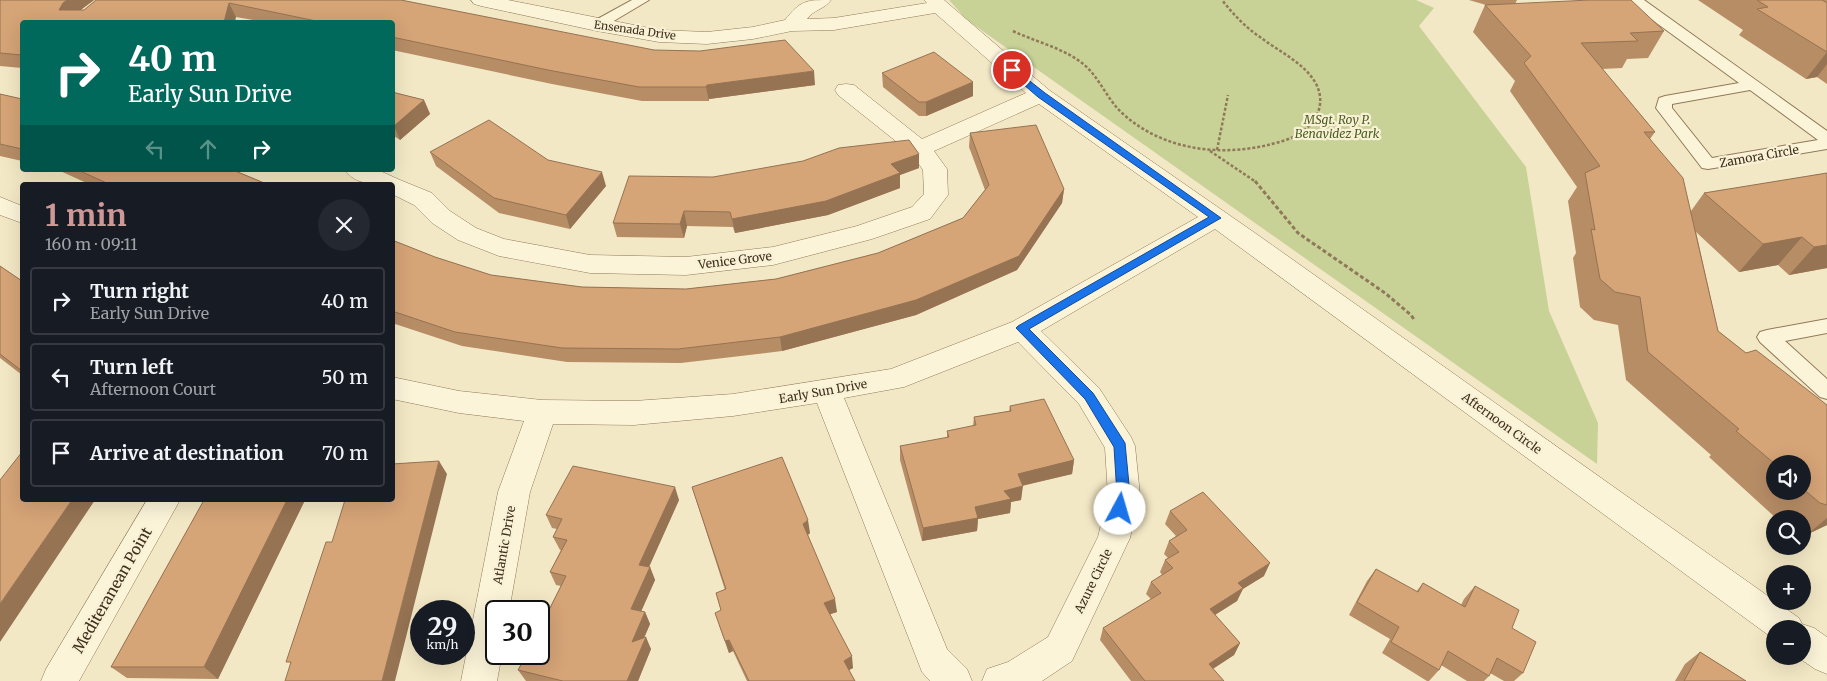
<!DOCTYPE html>
<meta charset="utf-8">
<style>
body{margin:0;font-family:Merriweather,serif;background:#242831;color:#f1f3f6;height:100vh;display:flex;flex-direction:column;font-size:19px;white-space:nowrap}
*{box-sizing:border-box;margin:0}
p{font-size:16px;color:#9ea1a6}
.icon{flex:none;width:28px;height:28px;fill:none;stroke:currentColor;stroke-width:2;stroke-linecap:round;stroke-linejoin:round}
.map{position:relative;flex:1;overflow:hidden}
.details{position:absolute;left:20px;top:182px;width:375px;height:320px;display:flex;flex-direction:column;background:#171b24;border-radius:5px;box-shadow:0 5px 20px #0002}
.details>*{flex:none}
.guide{position:absolute;left:20px;top:20px;width:375px;height:152px;border-radius:5px;box-shadow:0 5px 20px #0002;background:#00695c;color:#fff;overflow:hidden}
.fabs{position:absolute;left:1766px;top:455px;display:grid;gap:10px}
.fabs a{display:grid;place-items:center;width:45px;height:45px;border-radius:50%;background:#171b24;box-shadow:0 5px 20px #0002;font-size:25px}
.speed{position:absolute;left:410px;top:600px;display:flex;gap:10px;font-size:25px;font-weight:700;text-align:center}
.speed>*{display:grid;place-content:center;width:65px;height:65px;border-radius:50%;background:#171b24;box-shadow:0 5px 20px #0002;line-height:1}
.speed small{font-size:12px;font-weight:400}
.speed .limit{border:2px solid #111;border-radius:8px;background:#fff;color:#111}
.pin{position:absolute;display:grid;place-items:center;width:42px;height:42px;color:#fff;margin:-21px;border:2px solid #fff;border-radius:50%;box-shadow:0 1px 5px #0007}
.me{position:absolute;width:55px;margin:-28px;rotate:6deg;stroke-linejoin:round;filter:drop-shadow(0 0 4px #0008)}
.turn{display:flex;align-items:center;gap:18px;height:105px;padding:0 25px;font-size:22px}
.turn .icon{width:65px;height:65px;stroke-width:2.5}
.turn b{display:block;font-size:35px;line-height:42px}
.lanes{display:flex;align-items:center;height:48px;padding:0 25px;background:#0003;justify-content:center;gap:25px;direction:ltr}
.lanes .off{opacity:.35}
.round{display:grid;place-items:center;flex:none;width:52px;height:52px;border-radius:26px;background:#242831}
.head{display:flex;align-items:center;justify-content:space-between;height:85px;padding:0 25px}
h1{font-size:30px;font-weight:700;line-height:38px;color:#cf9897}
ul{padding:0;list-style:none}
li{display:flex;align-items:center;gap:15px;height:68px;margin:0 10px 8px;padding:0 15px;border:2px solid #363941;border-radius:5px}
li div{flex:1}
li b{display:block;font-size:19px}
li em{font-style:normal}
.map>svg:first-child{display:block}
.green{fill:#c8d297}
.lines{fill:none;stroke-linecap:round;stroke-linejoin:round}
.lane-casing{stroke:#907958;stroke-width:2}
.street-casing{stroke:#907958;stroke-width:1}
.path-far1{stroke:#907958;stroke-width:2.5;stroke-dasharray:3 2;stroke-linecap:butt}
.path{stroke:#907958;stroke-width:3;stroke-dasharray:4 2.5;stroke-linecap:butt}
.lane{fill:#fcf4d9;fill-rule:evenodd}
.street{fill:#fcf4d9;fill-rule:evenodd}
.wall{fill:#b78d66;fill-rule:evenodd}
.shaded-wall{fill:#957353}
.building{fill:#d5a477;stroke:#957353}
.route{fill:#1a73e8;stroke:#114b97}
.labels{text-anchor:middle;dominant-baseline:central;stroke-width:4.5;stroke-linejoin:round;paint-order:stroke}
.far-street-label{font-size:11px;fill:#3f301e;stroke:#f9f1d5}
.park-label{font-size:12px;font-style:italic;fill:#4b5d22;stroke:#f9f1d5}
.street-label{font-size:12px;fill:#3f301e;stroke:#f9f1d5}
.near-street-label{font-size:15px;fill:#3f301e;stroke:#f9f1d5}
</style>
<div class="map">
<svg width="1827" height="681" viewBox="0 0 1827 681">
<rect width="100%" height="100%" fill="#f3e8c5"/>
<path class="green" d="M949,0h467l18,8 -15,18 107,141 23,144 49,112 -1,41 -630,-444z"/>
<g class="lines">
<g class="lane-casing">
<path id="lane" d="M632,0h17l-47,28h-10l-2,-3 2,-3z
M1625,0h19l183,131v18l-119,20 -6,-1 -46,-60 3,-10 6,-2 74,-13zM1750,90l68,50 -106,18 -40,-50v-4z
M1827,319v14l-42,8 42,38v20l-7,-2 -60,-55 -3,-5 3,-5 7,-2z"/>
</g>
<g class="street-casing">
<path id="street" d="M471,0h37l151,30 48,2 46,-5 32,-7c16,-20 21,-20 46,-20 -6,9 -18,10 -24,19l27,-1 93,-15 -3,-3h20l105,90 206,143 544,385 3,6 12,4 13,9v37l-12,-5 -19,-13h6v-27h-27v11l-560,-411 -174,102 58,57 32,49 4,9 5,49 -10,43 -58,123 -30,20h-60l5,-12 21,-7 40,-25 50,-100 10,-42 -3,-47 -26,-44 -61,-62 -114,45 -60,11 103,251 20,20 5,12h-42l-8,-9 -105,-269 -84,13 -99,9 -81,-1 -23,68 -21,119h-13v43h6l-5,27h-36l37,-189 26,-71 -65,-8 -67,-14v-22l67,14 83,9 92,1 99,-7 158,-25 121,-47 186,-105 -159,-113 -105,47 13,18 1,26 -18,24 -58,20 -99,26 -87,10 -96,-2 -91,-17 -41,-16 -26,-17 -18,-18 -22,-11v-9c-15,0 -37,0 -47,-15h33l22,10 32,13 18,18 26,17 28,11 86,16 96,2 87,-10 84,-21 55,-19 12,-13 -1,-24 -11,-16 -74,-59 -3,-5 3,-5 8,-1 8,1 68,54 104,-46 -91,-80 -101,17 -42,1 -39,8 -46,5 -48,-2 -62,-11 -116,-25 -7,-2z
M0,197l22,9v17l-22,-8z
M147,500h33l-101,181h-38l5,-12z"/>
</g>
<path class="path-far1" d="M1013,31c23,11 48,16 69,32 17,13 24,35 40,50 39,36 95,44 146,32 12,-3 28,-7 38,-16 14,-12 19,-30 9,-47 -12,-20 -37,-31 -55,-45 -15,-10 -27,-23 -38,-37
M1217,150l11,-55
M1210,151l46,31"/>
<path class="path" d="M1255,181l43,52 87,60 26,22 4,6"/>
<use href="#lane" class="lane"/>
<use href="#street" class="street"/>
</g>
<path class="wall" d="M0,0h94l-13,10h3l12,-10h305l414,85 -106,14v2h-67l-90,-17 -160,-34v-28h-128l-28,-5 -214,5v46l-22,-2z
M1469,0h48l-2,4 149,27 -16,27 -21,1 -5,9 -20,1 53,63 -5,7 41,72 13,-18 123,-20v95l-38,7 -11,-10 -39,7 -43,-40 22,99 28,22 81,52v120l-19,9 -6,-1v-14h-25l-68,-62 2,-2 -85,-75 -8,-55 -24,-5 -14,-13 -7,-49 3,-5 -8,-52 9,-14 -67,-96 5,-10 -42,-49 12,-27h1zM1775,464h27v27h-27z
M1698,0h129v84l-10,-7 -11,2 -67,-44 4,-5z
M882,73l91,9v14l-47,20h-7l-36,-29z
M392,92l32,8 6,14 -30,26 -6,-4 -2,1z
M0,94l22,5v62l-22,-5z
M970,133l94,56 -2,14 -45,67 -101,45 -134,36 -101,12 -114,-1 -105,-16 -70,-23v-83l43,17 56,18 91,12 104,2 90,-10 102,-26 85,-35 22,-28 -16,-43z
M430,152l118,8 58,26 -36,43 -71,-16 -63,-47z
M919,154v14l-19,7v13l-72,27 -93,18 -2,-6 -46,-1 -3,12 -67,-1 -4,-14 100,-46z
M58,170h175l36,15h-178z
M0,266l22,15v94l-22,-17z
M1010,406l64,54 -2,14 -50,12 -1,14 -10,2 -1,11 -32,6 -1,12 -55,10 -22,-81v-14l47,-8v-7l26,-5 1,-9 35,-6z
M692,487l118,46 -2,2 29,77 -7,2 23,54 -4,2 6,11h-108l-14,-30 -4,2 -10,-28 2,-14 -5,-18 9,-3z
M204,500h101l-87,179 -91,-1 -16,-11z
M679,500l-30,67h1l5,13 -14,31 4,1 5,12 -6,14 7,11 -13,32h-112l-8,-11 43,-84 -5,-1 -6,-13 11,-22h-1l-7,-13 4,-8 -5,-1 -6,-13z
M1170,511l94,65 -22,13 -5,12 -22,14 25,28 -6,12 -21,14 11,12h-93l-31,-41 3,-12 48,-29 -5,-5 5,-12 11,-7 -2,-3 5,-12 3,-2 -4,-4 5,-13 7,-5 -11,-12z
M1376,569l40,23 7,-9 38,22 3,-6 11,-13 37,42 11,45 -9,8h-10l-14,-8 -1,3 -5,5h-17l-26,-16 -2,5 -10,11h-2l-45,-28 8,-14 -41,-24 18,-34z
M1700,652l46,29h-71l10,-17z"/>
<path class="shaded-wall" d="M67,0h27l-22,16 -13,-6 4,-7z
M229,3l7,14 -1,5h-11z
M1827,52v12l-10,13 -11,2z
M814,71l1,14 -106,14v2l-3,-14 1,-2z
M973,82v14l-47,20v-14z
M424,100l6,14 -30,26 -6,-14z
M919,154v14l-19,7v13l-72,27 -93,18 -3,-14z
M602,172l4,14 -36,43 -4,-14z
M1064,189l-2,14 -45,67 -101,45 -134,36 -2,-14z
M684,211l3,15 -3,12 -4,-14z
M1802,237l-24,28 -39,7 24,-28z
M1827,245v23l-38,7 25,-28z
M1074,460l-2,14 -56,13 2,-13z
M439,461l8,13 -52,207h-13z
M1023,486l-2,14 -10,2 -1,11 -32,6 -1,12 -55,10 1,-13 52,-21 29,-16z
M675,487l4,13 -35,78 -5,-13z
M72,500h23l-95,142v-38z
M287,500h18l-87,179 -14,-12z
M1827,518v7l-19,9z
M808,520l2,13 -5,4 -2,-13z
M1270,563l-6,13 -21,13 -6,12 -32,20 5,-12 28,-26z
M650,567l5,13 -18,41 -6,-12z
M835,599l2,13 -12,4 -1,-13z
M645,612l5,12 -13,30 -5,-12z
M646,637l5,12 -13,32h-11z
M729,640l4,11 -4,2 -4,-12z
M1240,643l-6,12 -31,20 6,-11z
M852,656l1,12 -8,4 -1,-11z"/>
<path class="building" d="M0,0h67l-4,3 -4,7h25l12,-10h305l253,50 46,1 85,-11 29,31 -107,14 -1,2h-67l-91,-17 -156,-33v-15h-71l-92,-19 -5,19h-202v33l-22,-2z
M1590,0h41l33,31 -34,2 8,8 -57,2 74,89h-11l39,46 35,153 28,22 10,-3 71,55v100l-7,-2 -18,-15v-24h-27l-39,-33 3,-2 -91,-77 -8,-55 -25,-5 -15,-13 -9,-50 4,1 -10,-57 15,-7 -76,-103 7,-7 -46,-51z
M1757,0h65l5,3v49l-70,-43 11,-2z
M934,52l39,30 -47,20h-7l-37,-29z
M392,92l32,8 -30,26 -2,-1z
M0,94l22,5v50l-22,-5z
M489,120l59,40 54,12 -36,43 -72,-17 -64,-46z
M1036,125l28,64 -45,67 -103,44 -136,37 -102,12 -116,-1 -107,-16 -63,-21v-71l43,17 56,18 91,12 104,2 90,-10 102,-26 85,-35 26,-33 -19,-52z
M909,140l10,14 -28,10 9,9 -74,28 -94,18 -2,-7 -46,-1 -4,13 -67,-1 16,-47 84,1 90,-16 36,-13z
M78,170h155l36,15h-158z
M1827,173v72l-13,2 -12,-10 -39,7 -59,-51z
M0,266l22,15v90l-22,-17z
M1044,399l30,61 -56,14 5,12 -19,5 7,8 -36,8 3,11 -55,10 -23,-82 49,-9 -2,-6 29,-6 -2,-8 37,-6 -1,-5z
M22,452v48h50l-72,104v-124z
M782,457l26,63 -5,4 32,75 -11,4 28,53 -8,5 11,20h-106l-20,-41 -4,1 -10,-28 6,-3 -5,-17 10,-4 -34,-102z
M439,461l-57,220h-97l6,-19h-5l40,-120h6l13,-42h47v-36z
M573,466l102,21 -36,78 11,2 -19,42 14,3 -13,30 14,-5 -19,44h-64l-45,-11 9,-16h12v-24l27,-54 -16,-4 17,-32 -14,-3 9,-18 -16,-4z
M1203,492l67,71 -32,20 5,5 -33,21 30,34 -31,21 15,17h-79l-42,-53 58,-35 -10,-11 22,-14 -8,-8 14,-8 -10,-11 18,-11 -17,-19z
M204,500h83l-83,167h-93z
M1376,569l42,23 5,-9 42,24 10,-21 44,24 -7,18 24,14 -13,31 -26,-15 -8,18 -41,-25 -9,19 -48,-28 8,-15 -42,-25z
M1700,652l46,29h-62z"/>
<path class="route" d="M1012,67l33,26 176,125 -192,111 64,64 32,50 5,52 -5,18 -5,2 -4,-2 -2,-4 3,-14 -3,-48 -29,-48 -69,-71 2,-2 191,-109 -171,-120 -29,-25 -1,-2z"/>
<g class="labels">
<g class="far-street-label">
<text transform="translate(635 30) rotate(8)">Ensenada Drive</text>
</g>
<g class="park-label">
<text x="1337" y="119">MSgt. Roy P.<tspan x="1337" dy="14">Benavidez Park</tspan></text>
</g>
<g class="street-label">
<text transform="translate(1759 156) rotate(-10)">Zamora Circle</text>
<text transform="translate(735 260) rotate(-7)">Venice Grove</text>
<text transform="translate(823 391) rotate(-10)">Early Sun Drive</text>
<text transform="translate(1502 423) rotate(36)">Afternoon Circle</text>
<text transform="translate(504 545) rotate(-80)">Atlantic Drive</text>
<text transform="translate(1093 581) rotate(-64)">Azure Circle</text>
</g>
<g class="near-street-label">
<text transform="translate(112 590) rotate(-60)">Mediteranean Point</text>
</g>
</g>
</svg>
<div class="fabs">
<a><svg class="icon" aria-label="sound" viewBox="0 0 24 24"><path d="M4 9h4l5-4v14l-5-4H4zM17 9q2 3 0 6"/></svg></a>
<a><svg class="icon" aria-label="search" viewBox="0 0 24 24"><circle cx="10" cy="10" r="6"/><path d="M15 15l6 6"/></svg></a>
<a>+</a>
<a>−</a>
</div>
<div class="speed"><div>29<small>km/h</small></div><div class="limit">30</div></div>
<div class="pin" style="left:1012px;top:70px;background:#d93025"><svg class="icon" aria-label="arrive" viewBox="0 0 24 24"><path d="M6 21V4h12l-3 4 3 4H6"/></svg></div>
<svg class="me" style="left:1120px;top:509px" viewBox="-20 -20 40 40"><circle r="19" fill="#fff"/><path d="M0-13L10 11 0 6-10 11z" fill="#1a73e8"/></svg>
<div class="guide">
<div class="turn"><svg class="icon" aria-label="right" viewBox="0 0 24 24"><path d="M7 20v-9h11M14 6l5 5-5 5"/></svg><div><b>40 m</b>Early Sun Drive</div></div>
<div class="lanes"><svg class="icon off" aria-label="left" viewBox="0 0 24 24"><path d="M17 20v-9H6M10 6l-5 5 5 5"/></svg><svg class="icon off" aria-label="ahead" viewBox="0 0 24 24"><path d="M12 20V5M6 11l6-6 6 6"/></svg><svg class="icon" aria-label="right" viewBox="0 0 24 24"><path d="M7 20v-9h11M14 6l5 5-5 5"/></svg></div>
</div>
<section class="details">
<div class="head"><div><h1>1 min</h1><p>160 m · 09:11</p></div><a class="round"><svg class="icon" aria-label="close" viewBox="0 0 24 24"><path d="M6 6l12 12M18 6L6 18"/></svg></a></div>
<ul>
<li><svg class="icon" aria-label="right" viewBox="0 0 24 24"><path d="M7 20v-9h11M14 6l5 5-5 5"/></svg><div><b>Turn right</b><p>Early Sun Drive</p></div><em>40 m</em></li>
<li><svg class="icon" aria-label="left" viewBox="0 0 24 24"><path d="M17 20v-9H6M10 6l-5 5 5 5"/></svg><div><b>Turn left</b><p>Afternoon Court</p></div><em>50 m</em></li>
<li><svg class="icon" aria-label="arrive" viewBox="0 0 24 24"><path d="M6 21V4h12l-3 4 3 4H6"/></svg><div><b>Arrive at destination</b></div><em>70 m</em></li>
</ul>
</section>
</div>
